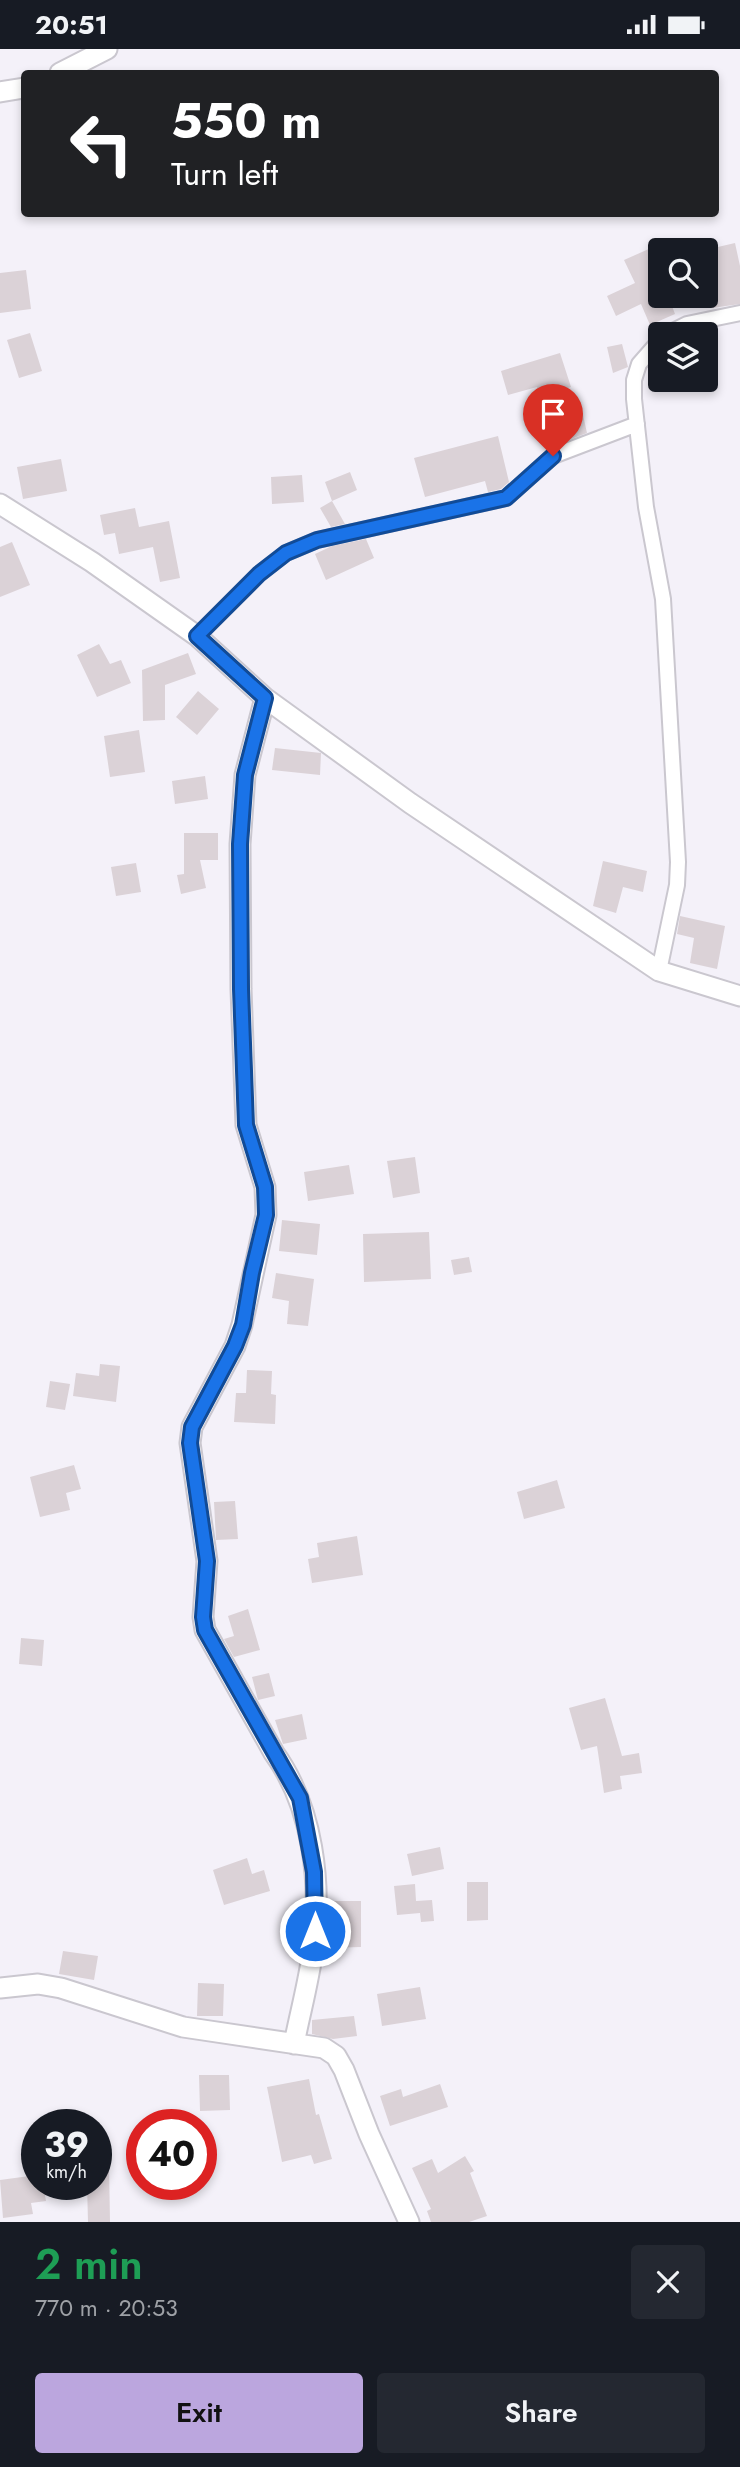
<!DOCTYPE html>
<meta charset="utf-8">
<style>
body{margin:0;font-family:Jost,sans-serif;background:#242831;color:#f1f3f6;height:100vh;display:flex;flex-direction:column;font-size:26px;white-space:nowrap}
*{box-sizing:border-box;margin:0}
p{font-size:23px;color:#9ea1a6}
.icon{flex:none;width:38px;height:38px;fill:none;stroke:currentColor;stroke-width:2;stroke-linecap:round;stroke-linejoin:round}
.map{position:relative;height:2173px;overflow:hidden}
.panel{display:flex;flex-direction:column;background:#171b24;flex:1}
.panel>*{flex:none}
.guide{position:absolute;left:21px;top:21px;width:698px;height:147px;border-radius:7px;box-shadow:0 4px 10px #0003;background:#202124;color:#fff;overflow:hidden}
.controls{position:absolute;left:648px;top:189px;display:grid;gap:14px}
.controls a{display:grid;place-items:center;width:70px;height:70px;border-radius:7px;background:#171b24;box-shadow:0 4px 10px #0003;font-size:35px}
.speed{position:absolute;left:21px;top:2060px;display:flex;gap:14px;font-size:35px;font-weight:700;text-align:center}
.speed>*{display:grid;place-content:center;width:91px;height:91px;border-radius:50%;background:#171b24;box-shadow:0 4px 10px #0003;line-height:1}
.speed small{font-size:18px;font-weight:400}
.speed .limit{border:10px solid #d22;background:#fff;color:#111}
.pin{position:absolute;display:grid;place-items:center;width:60px;height:60px;color:#fff;margin:-72px -30px;border-radius:50% 50% 50% 0;rotate:-45deg;box-shadow:0 0 7px #0007}
.pin .icon{rotate:45deg}
.me{position:absolute;width:77px;margin:-38px;rotate:0deg;stroke-linejoin:round;filter:drop-shadow(0 0 5px #0008)}
.turn{display:flex;align-items:center;gap:24px;height:147px;padding:0 35px;font-size:32px}
.turn .icon{width:91px;height:91px;stroke-width:2.5}
.turn b{display:block;font-size:49px;line-height:60px}
.round{display:grid;place-items:center;flex:none;width:74px;height:74px;border-radius:7px;background:#242831}
.overview{display:flex;align-items:center;justify-content:space-between;height:119px;padding:0 35px}
h1{font-size:42px;font-weight:600;line-height:52px;color:#1e9e55}
.action{display:flex;gap:14px;margin-top:auto;padding:14px 35px}
.action a{flex:1;height:80px;border-radius:7px;background:#bba6de;color:#111;font-size:28px;font-weight:600;line-height:80px;text-align:center}
.action a+a{background:#242831;color:#f1f3f6}
.status{display:flex;justify-content:space-between;align-items:center;height:49px;padding:0 35px;background:#171b24;direction:ltr}
.status svg{height:19px;fill:currentColor}
.map>svg:first-child{display:block}
.building{fill:#dbd2d7}
.lines{fill:none;stroke-linecap:round;stroke-linejoin:round}
.street-casing{stroke:#cac7cf;stroke-width:18}
.secondary-casing{stroke:#cac7cf;stroke-width:23}
.street{stroke:#fff;stroke-width:14}
.secondary{stroke:#fff;stroke-width:19}
.route-casing{stroke:#114b97;stroke-width:18}
.route{stroke:#1a73e8;stroke-width:12}
</style>
<div class="status"><b>20:51</b><svg viewBox="0 0 49 12"><path d="M0 12V9h3v3zM5 12V6h3v6zM10 12V3h3v9zM15 12V0h3v12zM26 1h20v11H26zM47 4h2v5h-2z"/></svg></div>
<div class="map">
<svg width="740" height="2173" viewBox="0 0 740 2173">
<rect width="100%" height="100%" fill="#f4f1f9"/>
<path class="building" d="M735,194l5,23v38l-28,4 -3,-22 4,-1 -8,-35z
M660,195v58l9,-4 6,16 -25,11 -9,-21 -25,12 -9,-20 28,-13 -11,-23z
M26,221l5,39 -31,4v-40z
M30,284l12,38 -23,7 -12,-38z
M622,295l6,23 -15,6 -6,-26z
M560,304l11,34 -12,4 8,29 16,-5 4,18 -34,13 -16,-59 -29,8 -7,-24z
M498,387l11,46 -8,7 -13,3 -3,-11 -60,16 -11,-39z
M61,410l6,32 -44,8 -6,-32z
M350,423l7,18 -25,11 -7,-19z
M302,426l2,27 -32,2 -1,-27z
M332,452l13,23 -14,3 -11,-19z
M135,459l4,19 30,-6 11,57 -20,4 -7,-35 -34,7 -4,-21 -11,2 -4,-20z
M366,490l8,19 -48,22 -11,-26 17,-8z
M12,493l18,43 -30,12v-50z
M99,595l11,20 11,-4 10,23 -34,14 -20,-42z
M188,604l8,21 -31,11v35l-22,1 -1,-51z
M198,642l21,18 -22,26 -21,-18z
M139,681l6,42 -35,5 -6,-41z
M275,699l46,5 -1,22 -48,-5z
M205,727l3,23 -33,5 -3,-23z
M184,784h34v27h-18l6,28 -25,6 -4,-19 7,-1z
M603,812l44,10 -4,21 -20,-5 -7,26 -23,-7z
M136,814l5,29 -25,4 -5,-29z
M680,867l45,10 -8,43 -27,-6 4,-25 -17,-4z
M415,1108l5,36 -27,5 -6,-37z
M349,1116l5,29 -46,7 -4,-29z
M282,1171l38,4 -3,31 -38,-4z
M429,1183l2,47 -67,3 -1,-48z
M469,1208l3,15 -18,3 -3,-15z
M276,1224l38,6 -6,47 -21,-2 2,-23 -17,-3z
M100,1315l20,2 -4,36 -43,-6 3,-23 23,3z
M247,1321l25,1 -1,23 5,1 -1,29 -41,-2 2,-29h10z
M50,1332l20,3 -5,26 -19,-3z
M74,1416l7,24 -15,4 4,17 -30,7 -10,-40z
M557,1431l8,28 -41,11 -7,-27z
M235,1452l3,38 -22,1 -2,-38z
M357,1487l6,39 -51,8 -4,-24 11,-2 -2,-14z
M248,1560l12,41 -26,7 -10,-18 10,-3 -6,-20z
M21,1589l23,2 -2,26 -23,-2z
M269,1624l6,23 -17,4 -6,-23z
M605,1649l17,58 17,-3 3,20 -22,3 2,13 -18,4 -7,-47 -16,4 -12,-42z
M302,1665l5,25 -24,5 -8,-24z
M440,1798l4,22 -32,7 -5,-22z
M247,1809l5,16 12,-4 6,21 -46,14 -11,-35z
M467,1833h21v38l-21,1z
M415,1835l1,17 16,-1 2,21 -13,1 -1,-9 -23,2 -3,-29z
M328,1852h33v46l-36,1z
M63,1902l35,5 -4,24 -35,-6z
M198,1934l26,1 -1,32h-26z
M420,1938l6,32 -44,7 -5,-32z
M354,1967l3,20 -24,3 -21,-5v-14z
M199,2026h30l1,35 -30,1z
M309,2030l7,36 3,-1 13,45 -18,5 -3,-9 -29,7 -15,-75z
M440,2035l8,23 -58,19 -10,-30 21,-7 2,8z
M465,2107l9,15 -4,2 17,43 -18,6h-38l-4,-11 4,-2 -19,-41 20,-9 6,14z
M96,2116h13l1,57h-22l-1,-38h9z
M37,2126v9h6l3,17 -15,2 2,11 -30,4 -3,-38z"/>
<g class="lines">
<g class="street-casing">
<path id="street" d="M667,285l20,-10 53,-11
M197,587l62,-62 27,-21 31,-13 189,-42 47,-42 84,-32
M659,922l18,-86 1,-23 -15,-263 -17,-92 -12,-108v-19l5,-16 21,-24"/>
</g>
<g class="secondary-casing">
<path id="secondary" d="M60,24l47,-24
M0,43l24,-4
M0,455l92,58 105,74 68,62 145,105 249,168 81,25
M265,649l-20,77 -5,69 1,145 5,136 19,62 1,28 -24,110 -7,21 -43,81 -2,16 17,118 -4,56 2,13 69,123c39,54 48,130 39,196 -4,32 -13,64 -19,95
M0,1939l38,-4 23,4 122,39 141,21 12,8 8,14 25,64 40,88"/>
</g>
<use href="#street" class="street"/>
<use href="#secondary" class="secondary"/>
</g>
<g class="lines">
<g class="route-casing">
<path id="route" d="M315,1882l-1,-59 -14,-74 -95,-168 -2,-13 4,-56 -17,-118 2,-16 43,-81 8,-21 9,-52 14,-58 -1,-28 -19,-62 -5,-136 -1,-145 5,-69 20,-77 -68,-62 62,-62 27,-21 31,-13 189,-42 47,-42"/>
</g>
<use href="#route" class="route"/>
</g>
</svg>
<div class="controls">
<a><svg class="icon" aria-label="search" viewBox="0 0 24 24"><circle cx="10" cy="10" r="6"/><path d="M15 15l6 6"/></svg></a>
<a><svg class="icon" aria-label="layers" viewBox="0 0 24 24"><path d="M12 4l9 5-9 5-9-5zM3 14l9 5 9-5"/></svg></a>
</div>
<div class="speed"><div>39<small>km/h</small></div><div class="limit">40</div></div>
<div class="pin" style="left:553px;top:407px;background:#d93025"><svg class="icon" aria-label="arrive" viewBox="0 0 24 24"><path d="M6 21V4h12l-3 4 3 4H6"/></svg></div>
<svg class="me" style="left:315px;top:1882px" viewBox="-20 -20 40 40"><circle r="17" fill="#1a73e8" stroke="#fff" stroke-width="3"/><path d="M0-11L8 9 0 5-8 9z" fill="#fff"/></svg>
<div class="guide">
<div class="turn"><svg class="icon" aria-label="left" viewBox="0 0 24 24"><path d="M17 20v-9H6M10 6l-5 5 5 5"/></svg><div><b>550 m</b>Turn left</div></div>
</div>
</div>
<section class="panel">
<div class="overview"><div><h1>2 min</h1><p>770 m · 20:53</p></div><a class="round"><svg class="icon" aria-label="close" viewBox="0 0 24 24"><path d="M6 6l12 12M18 6L6 18"/></svg></a></div>
<div class="action"><a>Exit</a><a>Share</a></div>
</section>
